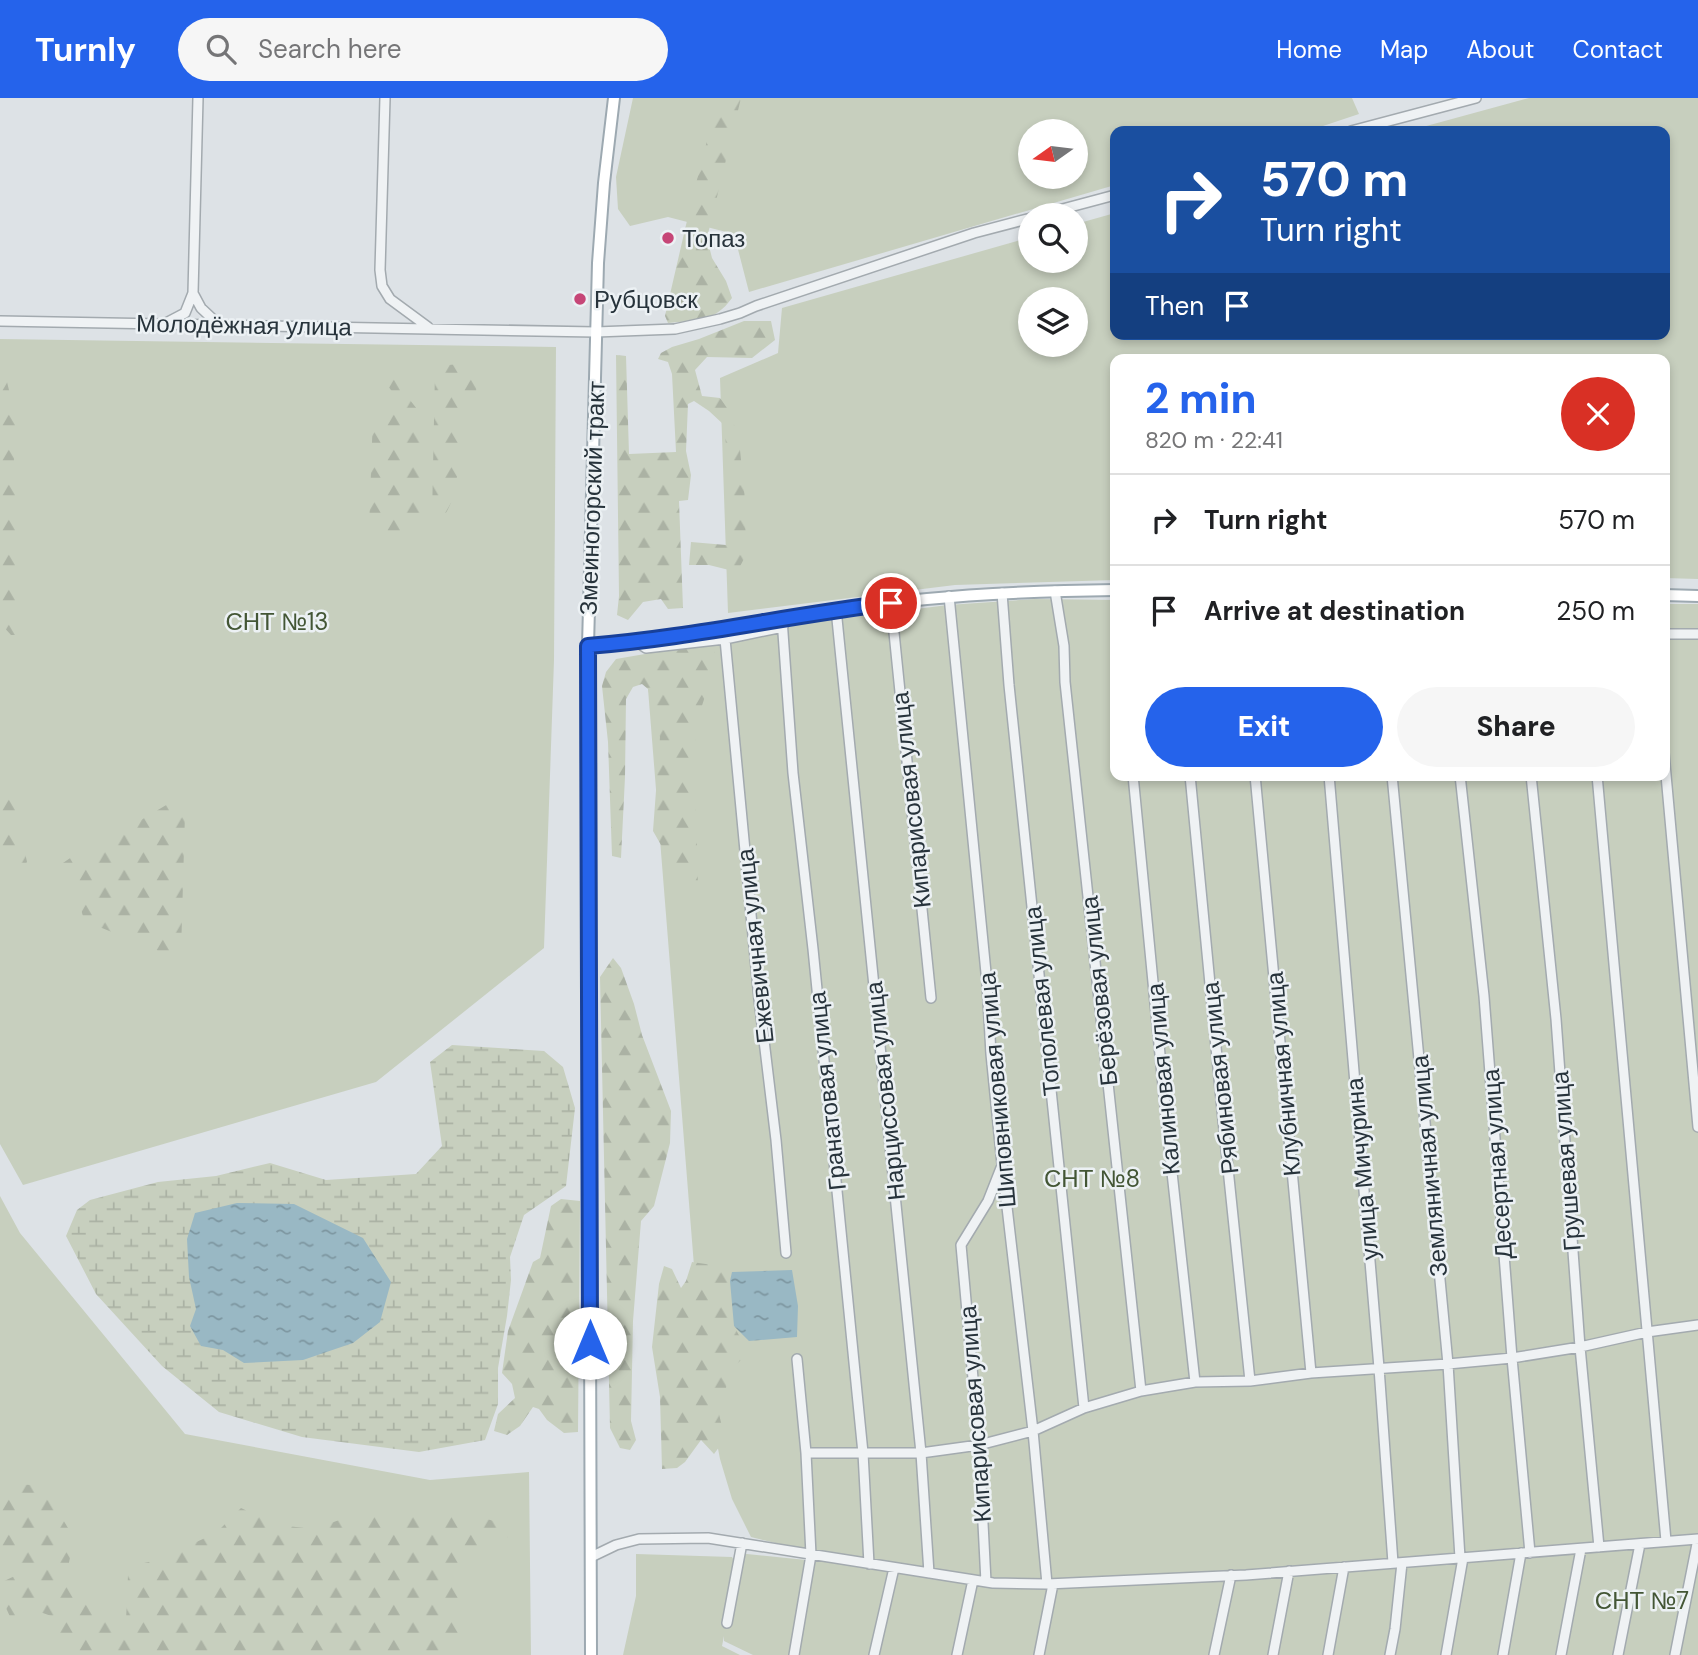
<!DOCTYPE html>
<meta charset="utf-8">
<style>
body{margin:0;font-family:"DM Sans",sans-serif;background:#f6f6f6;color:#202124;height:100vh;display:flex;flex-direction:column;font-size:26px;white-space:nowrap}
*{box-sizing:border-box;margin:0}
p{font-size:23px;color:#757577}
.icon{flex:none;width:38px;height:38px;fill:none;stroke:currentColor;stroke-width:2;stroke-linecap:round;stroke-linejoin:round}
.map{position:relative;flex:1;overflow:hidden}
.details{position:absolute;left:1110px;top:256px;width:560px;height:427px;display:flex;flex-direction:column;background:#fff;border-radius:14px;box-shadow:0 4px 10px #0003}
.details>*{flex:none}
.top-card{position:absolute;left:1110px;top:28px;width:560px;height:214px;border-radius:14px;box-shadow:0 4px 10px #0003;background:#1a4fa0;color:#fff;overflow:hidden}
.needle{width:46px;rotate:256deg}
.fabs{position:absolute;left:1018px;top:21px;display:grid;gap:14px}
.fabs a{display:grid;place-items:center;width:70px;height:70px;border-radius:50%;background:#fff;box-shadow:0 4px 10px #0003;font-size:35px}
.pin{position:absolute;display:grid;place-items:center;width:60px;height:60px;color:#fff;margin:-30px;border:4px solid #fff;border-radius:50%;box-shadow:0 2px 7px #0007}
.me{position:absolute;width:77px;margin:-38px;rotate:0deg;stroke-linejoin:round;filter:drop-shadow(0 0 5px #0008)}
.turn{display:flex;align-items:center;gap:24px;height:147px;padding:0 35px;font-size:32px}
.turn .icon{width:91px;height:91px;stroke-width:2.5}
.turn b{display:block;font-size:49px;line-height:60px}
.then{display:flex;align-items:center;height:66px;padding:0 35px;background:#0003;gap:14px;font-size:26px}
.round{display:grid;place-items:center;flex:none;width:74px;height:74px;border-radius:37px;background:#f6f6f6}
.overview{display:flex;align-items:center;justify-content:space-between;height:119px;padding:0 35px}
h1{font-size:42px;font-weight:800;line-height:52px;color:#2563eb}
.cta{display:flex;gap:14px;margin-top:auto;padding:14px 35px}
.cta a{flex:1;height:80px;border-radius:42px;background:#2563eb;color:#fff;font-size:28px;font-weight:800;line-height:80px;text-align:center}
.cta a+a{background:#f6f6f6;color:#202124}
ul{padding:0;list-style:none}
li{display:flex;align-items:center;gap:21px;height:91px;padding:0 35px;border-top:2px solid #e0e0e0}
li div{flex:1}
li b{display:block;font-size:26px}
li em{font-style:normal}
header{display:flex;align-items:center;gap:42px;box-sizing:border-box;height:98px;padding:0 35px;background:#2563eb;color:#fff}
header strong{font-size:33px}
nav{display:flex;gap:38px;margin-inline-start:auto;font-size:24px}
.search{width:490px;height:63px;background:#f6f6f6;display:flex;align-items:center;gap:18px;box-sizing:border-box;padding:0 24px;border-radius:38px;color:#757577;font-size:26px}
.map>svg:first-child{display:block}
.green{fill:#c7cfbe;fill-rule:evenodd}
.forest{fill:url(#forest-firs)}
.wetland{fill:url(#wetland-marsh)}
.water{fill:url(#water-ripples)}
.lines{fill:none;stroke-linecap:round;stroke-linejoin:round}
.minor-casing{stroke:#a3aaaf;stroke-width:12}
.major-casing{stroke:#9da9b1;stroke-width:14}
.minor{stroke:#eff2f4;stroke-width:9}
.major{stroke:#fff;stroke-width:10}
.route-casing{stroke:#184099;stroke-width:18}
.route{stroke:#2563eb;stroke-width:12}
.poi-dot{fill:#c64677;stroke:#ecf1f4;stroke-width:2.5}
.labels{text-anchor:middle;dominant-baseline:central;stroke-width:5;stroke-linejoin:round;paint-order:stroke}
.poi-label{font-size:24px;fill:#27333b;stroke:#ecf1f4;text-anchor:start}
.street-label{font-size:24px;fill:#27333b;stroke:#ecf1f4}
.park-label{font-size:24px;fill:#435635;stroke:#ecf1f4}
</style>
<header>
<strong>Turnly</strong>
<div class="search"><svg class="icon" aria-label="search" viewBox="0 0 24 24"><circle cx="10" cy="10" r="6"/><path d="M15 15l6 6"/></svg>Search here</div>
<nav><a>Home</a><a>Map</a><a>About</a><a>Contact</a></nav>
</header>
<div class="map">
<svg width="1698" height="1557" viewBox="0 0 1698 1557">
<defs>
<pattern id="forest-firs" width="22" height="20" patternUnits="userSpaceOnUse" patternTransform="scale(1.75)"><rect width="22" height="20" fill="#c7cfbe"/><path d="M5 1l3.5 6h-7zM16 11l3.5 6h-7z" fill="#abb2a4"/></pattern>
<pattern id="wetland-marsh" width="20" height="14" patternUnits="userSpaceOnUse" patternTransform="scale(1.75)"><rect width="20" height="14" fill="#c7cfbe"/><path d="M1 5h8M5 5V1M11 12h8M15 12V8" fill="none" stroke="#abb2a4"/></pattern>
<pattern id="water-ripples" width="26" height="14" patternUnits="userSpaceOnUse" patternTransform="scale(1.75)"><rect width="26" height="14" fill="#99b8c4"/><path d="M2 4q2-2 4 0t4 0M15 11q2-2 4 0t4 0" fill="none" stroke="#7d96a0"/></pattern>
</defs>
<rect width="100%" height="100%" fill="#dde2e6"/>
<path class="green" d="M633,0h719l7,16 -51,17h-193v54l-366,107 -15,-58 -66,-17 -38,9 -12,-17 -2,-32zM1031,33h45v46h-45z
M1529,0h169v481l-34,-1v-219h-549v221l-160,5 -227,28 -8,-235 58,-25 4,-45 249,-71v24h45v-37l39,-11v121h549v-203h-256zM1031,201h45v46h-45z
M0,241l556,8 -2,313 -10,288 -168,134 -353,103 -23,-41z
M1035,501l80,1v175h549v-171h34v1051h-945l-29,-14v-5l-2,10 18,9h-117l13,-59v-42l96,3 3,5 2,-9 79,8 47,3 -112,-27 -19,-38 -12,-40 -18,-93 -54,-677v-30l134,-33 166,-21z
M0,1098l20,37 165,201 245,46 99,-8 2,183h-531z"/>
<path class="forest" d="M718,0h23l-34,140 5,20 14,23 6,17c-18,25 -36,22 -64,25l-3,-7 27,-117z
M744,223h27l4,19 -23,18 -45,-1 -12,13 7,26 18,2 10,14 9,28 6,60 1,55 -9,17 -28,-7h-20l2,-23 35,3 7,-16 -5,-72 -5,-33 -14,-13 -15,-10 -6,3 -2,47 5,24 -3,25 -9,1 4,107 -15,1 -7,-10 -18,3 -15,18 -11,-5 2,-19 -3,-241 10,1 3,98 47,-2 -4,-78 -4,-12 -10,-3 3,-6 11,-6 27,-8z
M473,265l5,14 -4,29 -21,10 9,13 12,3 -2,14 -14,1c0,25 0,48 -14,69l-12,2 3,-148 13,-5z
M399,274l4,5 3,18 11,14 5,19 -1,86 -7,17 -41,4 -4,-6 4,-115 16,-1 6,-5 -2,-15 -7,-10z
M0,279l7,5 9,37 -2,42 4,31v143h-7l-11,-12z
M716,546l-5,34 -15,46 -1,45 3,120 -13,-2 -32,-56 7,-94 -12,-48 -6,-5 -9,3 -7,12 -1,78 -4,81 -9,-2 -4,-114 -6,-56 4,-14 10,-13 52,-9z
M0,694l17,10v41l7,5 3,14 -5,7 -9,4 -13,-24z
M178,700l6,2 1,13 -4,140 -12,3 -13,-6 -16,5 -16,-18 -22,-9 -16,-2 -11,-36 -15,-25 19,-13 25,-10z
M613,860l8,10 13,36 8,31 29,76 -1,32 -16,63 -13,15 -8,100 -2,100 5,19 -6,10 -10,-2 -10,-20 -10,-451z
M561,1101l19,2 -2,231 -14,1 -17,-13 -8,-11 -6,-2 -13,19 -13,9 -13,-4 4,-17 17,-16 -3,-14 -10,-11 6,-42 25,-69 7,-4 11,-52z
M692,1164l34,5 5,25 -1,27 11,20 11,9 -13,14 -11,8 -2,19 -8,21 7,29 -11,15 -13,-14 -16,22 -8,6 -15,1 -2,-72 -8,-50 7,-63 5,-18 8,3 9,19 5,-7z
M12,1386l19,1 13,3 30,50 -9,44 30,32 24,12 7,-5 2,-46 16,-12 13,-3 59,-27 25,-25 37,17 36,4 45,-16 70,1 53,4 29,7 -4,13 -22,4 -20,13 -5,100h-402l-2,-4 -2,-34 -25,-9 -17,13 -11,-24 -1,-14 23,-11 -13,-14 -10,5v-65z"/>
<path class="wetland" d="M452,947l92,6 19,16 12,41 -9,78 -42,29 -14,42 1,23 -4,36 -9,52v36l-13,36 -66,12 -117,-15 -83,-25 -57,-46 -66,-72 -30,-58 11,-26 13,-10 68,-18 58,-6 54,-13 56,17 90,-6 26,-28 -12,-84z"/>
<path class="water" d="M237,1105l57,1 69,34 28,44 -11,40 -27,21 -50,17 -59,3 -21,-13 -22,-4 -11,-20 6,-17 -7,-32 -2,-38 8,-26z
M792,1172l6,36 -1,31 -48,4 -15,-15 -4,-45 2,-9z"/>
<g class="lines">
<g class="minor-casing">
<path id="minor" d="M385,0l-5,172 2,16 8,13 38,28
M1351,33l125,-33
M1040,117l75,-20
M193,195l8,15 17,16
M0,223l596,11 79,-3 45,-10 20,-6 16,-7 218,-73 57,-15
M166,225l19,-10 8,-20 5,-195
M1055,493l9,55 1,36 76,709
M1002,495l7,92 75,723
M949,498l38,387 4,71 11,110 31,267 14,153
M891,505l40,395
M836,511l85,844 8,120
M782,521l11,154 20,176 50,504 6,111
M1664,536h34
M725,541l34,360 17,141 10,113
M637,544l9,6 79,-9 58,-12
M1664,655l34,374
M1133,677l34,352 28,255
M1190,677l33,345 27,261
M1255,677l56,598
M1329,677l50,593 14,195
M1392,677l56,589 12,194
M1460,677l24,221 28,362 18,195
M1531,677l25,244 24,328 19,200
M1597,677l69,766
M806,1355h115l58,-8 54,-14 51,-23 57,-17 54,-9 55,-1 61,-8 137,-9 64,-6 68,-11 67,-15 51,-7
M591,1459l25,-12 23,-6 69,-1 285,45 54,1 199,-9 452,-36
M986,1484l-7,-137 -18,-200 27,-44 13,-33
M727,1525l15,-80
M794,1557l17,-100 -5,-102 -9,-94
M874,1557l20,-87
M957,1557l16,-75
M1039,1557l14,-71
M1214,1557l17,-80
M1273,1557l16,-84
M1328,1557l16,-88
M1390,1557l5,-26 7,-66
M1446,1557l17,-97
M1503,1557l18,-102
M1561,1557l20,-106
M1618,1557l22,-111
M1675,1557l23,-116"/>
</g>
<g class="major-casing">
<path id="major" d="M1664,497l34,1
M588,548c83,-6 164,-24 247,-36 92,-14 186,-19 280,-20
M591,1557l-3,-1009 10,-383 6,-80 10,-85"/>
</g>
<use href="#minor" class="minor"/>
<use href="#major" class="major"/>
</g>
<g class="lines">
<g class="route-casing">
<path id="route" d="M590,1245l-2,-697c102,-8 201,-31 303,-43"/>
</g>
<use href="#route" class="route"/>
</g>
<g class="poi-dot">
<circle cx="668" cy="140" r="7"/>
<circle cx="580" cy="201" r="7"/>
</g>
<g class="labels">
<g class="poi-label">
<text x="682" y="140">Топаз</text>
<text x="594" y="201">Рубцовск</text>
</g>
<g class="street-label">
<text transform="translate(244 227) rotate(1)">Молодёжная улица</text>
<text transform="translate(592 400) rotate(-88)">Змеиногорский тракт</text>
<text transform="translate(911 702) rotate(-96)">Кипарисовая улица</text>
<text transform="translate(755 848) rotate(-96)">Ежевичная улица</text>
<text transform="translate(1099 893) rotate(-96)">Берёзовая улица</text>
<text transform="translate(1042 903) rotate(-96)">Тополевая улица</text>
<text transform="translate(1283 976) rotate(-95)">Клубничная улица</text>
<text transform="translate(1220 980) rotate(-96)">Рябиновая улица</text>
<text transform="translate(1163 981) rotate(-95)">Калиновая улица</text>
<text transform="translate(997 992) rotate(-95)">Шиповниковая улица</text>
<text transform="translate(827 993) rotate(-96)">Гранатовая улица</text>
<text transform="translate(885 993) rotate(-96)">Нарциссовая улица</text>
<text transform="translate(1566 1063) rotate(-94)">Грушевая улица</text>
<text transform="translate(1497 1066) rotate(-94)">Десертная улица</text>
<text transform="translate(1429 1068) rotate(-95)">Земляничная улица</text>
<text transform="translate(1362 1071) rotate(-95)">улица Мичурина</text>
<text transform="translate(975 1316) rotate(-94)">Кипарисовая улица</text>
</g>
<g class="park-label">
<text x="277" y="523">СНТ №13</text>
<text x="1092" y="1080">СНТ №8</text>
<text x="1642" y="1502">СНТ №7</text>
</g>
</g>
</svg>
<div class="fabs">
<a><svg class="needle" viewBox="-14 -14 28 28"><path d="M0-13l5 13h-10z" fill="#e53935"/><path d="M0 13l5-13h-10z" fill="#757577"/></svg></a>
<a><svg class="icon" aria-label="search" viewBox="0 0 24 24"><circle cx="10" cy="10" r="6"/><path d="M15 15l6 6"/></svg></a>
<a><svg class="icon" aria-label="layers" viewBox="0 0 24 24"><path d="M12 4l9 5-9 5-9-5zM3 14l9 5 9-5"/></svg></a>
</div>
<div class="pin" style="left:891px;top:505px;background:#d93025"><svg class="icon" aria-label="arrive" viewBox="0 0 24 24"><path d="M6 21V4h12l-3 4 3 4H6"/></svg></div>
<svg class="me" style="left:590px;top:1245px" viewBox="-20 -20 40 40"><circle r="19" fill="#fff"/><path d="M0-13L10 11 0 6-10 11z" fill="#2563eb"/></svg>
<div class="top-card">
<div class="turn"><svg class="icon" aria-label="right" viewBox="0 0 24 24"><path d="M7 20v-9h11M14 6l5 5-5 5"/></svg><div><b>570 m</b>Turn right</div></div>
<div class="then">Then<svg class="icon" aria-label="arrive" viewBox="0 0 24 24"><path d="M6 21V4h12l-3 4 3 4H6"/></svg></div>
</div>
<section class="details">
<div class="overview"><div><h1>2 min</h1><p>820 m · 22:41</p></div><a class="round" style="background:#d93025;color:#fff"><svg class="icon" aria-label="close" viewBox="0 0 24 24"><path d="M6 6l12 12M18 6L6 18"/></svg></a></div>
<ul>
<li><svg class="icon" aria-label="right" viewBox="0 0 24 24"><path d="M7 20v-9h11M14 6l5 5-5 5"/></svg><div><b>Turn right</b></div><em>570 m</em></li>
<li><svg class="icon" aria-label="arrive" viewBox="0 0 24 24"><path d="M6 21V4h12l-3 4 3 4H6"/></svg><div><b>Arrive at destination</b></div><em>250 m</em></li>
</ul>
<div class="cta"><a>Exit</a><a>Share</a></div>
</section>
</div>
